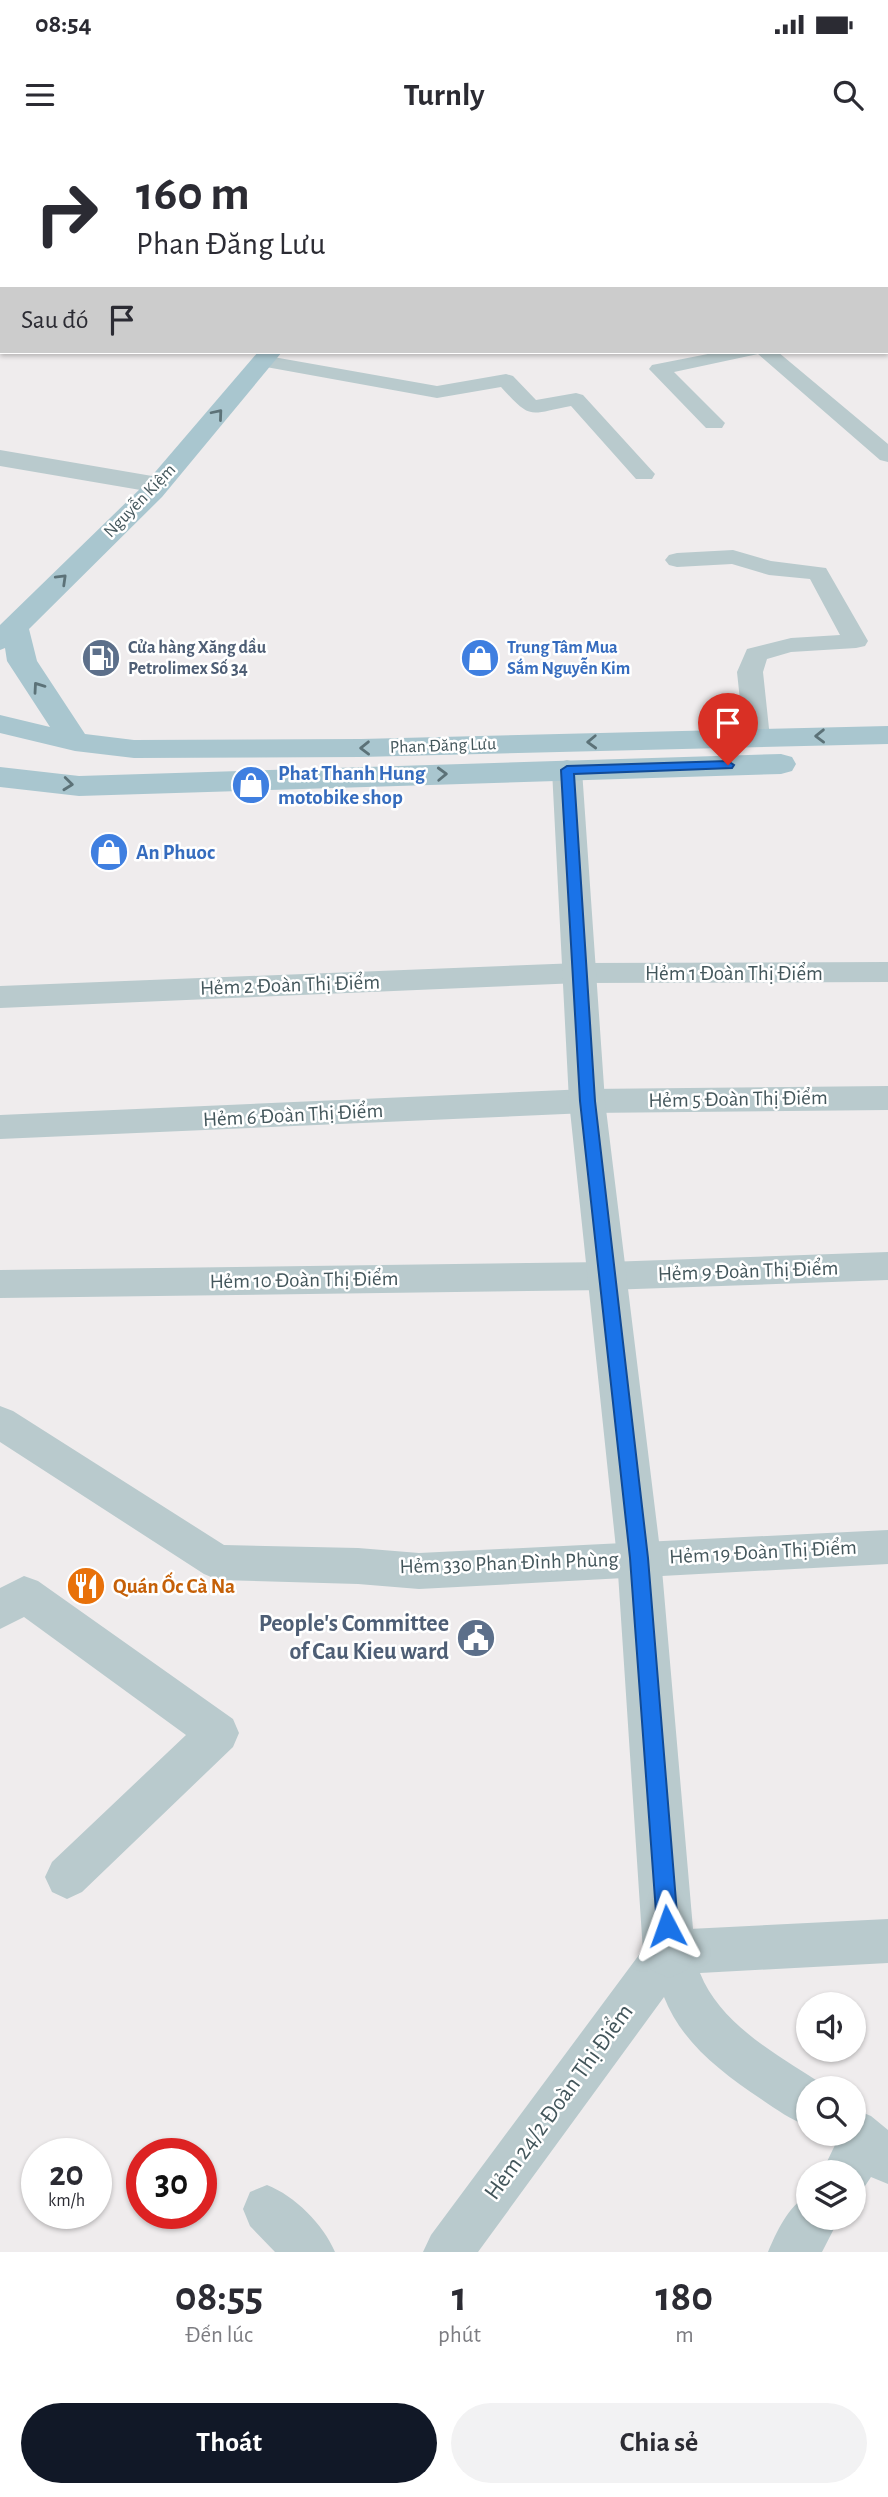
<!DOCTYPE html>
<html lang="vi">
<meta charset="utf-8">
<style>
body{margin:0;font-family:"Alegreya Sans",sans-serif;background:#f2f2f3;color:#2b2b33;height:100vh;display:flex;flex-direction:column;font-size:26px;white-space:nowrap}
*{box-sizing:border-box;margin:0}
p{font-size:23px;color:#7c7c81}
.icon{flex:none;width:38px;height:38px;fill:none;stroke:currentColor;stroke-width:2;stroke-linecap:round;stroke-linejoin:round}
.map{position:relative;height:2112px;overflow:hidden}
.details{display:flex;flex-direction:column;background:#fff;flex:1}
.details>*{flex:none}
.guide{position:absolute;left:0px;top:0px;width:889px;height:214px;box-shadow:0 2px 5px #0004;background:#fff;color:#2b2b33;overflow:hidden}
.controls{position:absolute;left:796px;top:1852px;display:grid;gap:14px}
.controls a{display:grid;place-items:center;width:70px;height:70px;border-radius:50%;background:#fff;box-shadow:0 2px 5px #0004;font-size:35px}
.speed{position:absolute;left:21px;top:1998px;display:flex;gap:14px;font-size:35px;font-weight:700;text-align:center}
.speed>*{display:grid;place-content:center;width:91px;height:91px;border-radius:50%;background:#fff;box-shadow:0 2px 5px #0004;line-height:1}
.speed small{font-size:18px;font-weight:400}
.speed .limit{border:10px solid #d22;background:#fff;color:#111}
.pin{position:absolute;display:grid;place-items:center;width:60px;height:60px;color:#fff;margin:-72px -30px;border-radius:50% 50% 50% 0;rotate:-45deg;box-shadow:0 0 7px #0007}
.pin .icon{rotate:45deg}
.me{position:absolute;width:77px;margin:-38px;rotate:356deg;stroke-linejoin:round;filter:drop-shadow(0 0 5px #0008)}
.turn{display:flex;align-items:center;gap:24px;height:147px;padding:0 21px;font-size:32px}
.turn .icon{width:91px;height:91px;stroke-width:2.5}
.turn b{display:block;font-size:49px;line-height:60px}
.then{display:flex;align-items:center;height:66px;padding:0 21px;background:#0003;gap:14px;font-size:26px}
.eta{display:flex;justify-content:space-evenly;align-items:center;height:119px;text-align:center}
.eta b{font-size:42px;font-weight:700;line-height:49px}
.action{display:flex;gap:14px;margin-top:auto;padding:14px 21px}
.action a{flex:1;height:80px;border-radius:42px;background:#111827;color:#fff;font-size:28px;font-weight:700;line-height:80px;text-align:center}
.action a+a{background:#f2f2f3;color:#2b2b33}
.status{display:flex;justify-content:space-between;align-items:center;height:49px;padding:0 35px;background:#fff;direction:ltr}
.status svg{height:19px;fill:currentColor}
header{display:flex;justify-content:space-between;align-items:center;height:91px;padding:0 21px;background:#fff;font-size:32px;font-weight:700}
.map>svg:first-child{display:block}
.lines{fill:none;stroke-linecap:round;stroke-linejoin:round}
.lane{fill:#b9cacd;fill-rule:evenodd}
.street{fill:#b9cacd;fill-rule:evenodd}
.primary{fill:#a9c6cf;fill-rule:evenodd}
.oneway{stroke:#5c7278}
.route{fill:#1a73e8;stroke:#114b97;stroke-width:2}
.labels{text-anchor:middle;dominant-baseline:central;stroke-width:5;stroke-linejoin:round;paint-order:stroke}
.far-street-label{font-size:18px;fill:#43565b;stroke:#fff}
.far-service-label{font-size:18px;font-weight:bold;fill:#4e5e75;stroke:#fff;text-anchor:start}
.far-shop-label{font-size:18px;font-weight:bold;fill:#366cbe;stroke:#fff;text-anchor:start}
.shop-label{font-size:21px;font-weight:bold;fill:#366cbe;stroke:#fff;text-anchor:start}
.street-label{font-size:21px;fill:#43565b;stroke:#fff}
.food-label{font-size:21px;font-weight:bold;fill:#c56008;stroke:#fff;text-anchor:start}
.near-service-label{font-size:24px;font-weight:bold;fill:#4e5e75;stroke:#fff;text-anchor:end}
.near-street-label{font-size:24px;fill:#43565b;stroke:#fff}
</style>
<div class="status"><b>08:54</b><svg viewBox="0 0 49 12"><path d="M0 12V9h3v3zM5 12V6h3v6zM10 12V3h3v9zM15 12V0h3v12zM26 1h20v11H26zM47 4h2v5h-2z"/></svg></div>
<header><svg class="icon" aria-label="menu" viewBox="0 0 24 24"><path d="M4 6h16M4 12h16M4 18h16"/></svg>Turnly<svg class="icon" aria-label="search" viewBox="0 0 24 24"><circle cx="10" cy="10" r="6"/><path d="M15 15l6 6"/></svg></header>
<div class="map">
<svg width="888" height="2112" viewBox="0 0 888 2112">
<rect width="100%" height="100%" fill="#efeced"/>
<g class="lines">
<path class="lane" d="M623,0h22l1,2h-21z
M806,0h20l-21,2z
M875,0h13v6l-1,-4h-13z
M887,31h1v10h-1z
M0,102l2,1v12l-2,-1z
M887,107h1v12h-1z
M887,181h1v12h-1z
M718,212h60l110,92v18l-8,-2 -122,-106 -84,18 51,51 -3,5h-16l-57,-59 3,-4z
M262,215l175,31 69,-12 7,2 23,24 40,-7 7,2 72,79 -3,5h-16l-65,-73c-43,8 -39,15 -70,-19l-64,11 -182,-33 -3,-4 3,-4z
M733,410l38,11 55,7 42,73 -3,5 -9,2 -65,4 -24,7 -4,13 7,66 -4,6 -9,2 -9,-2 -4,-6 -7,-66 10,-23 44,-11 49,-3 -30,-56 -41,-4 -37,-11 -55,3 -8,-2 -4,-5 4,-5 8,-2z
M888,822v20l-309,1 -579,25v-22l579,-23z
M888,946v24l-301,3 -587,26v-24l587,-26z
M888,1112v28l-281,10 -607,8v-28l607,-8z
M0,1266l13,5 211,134 134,3 61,5 469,-23v34l-469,25 -61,-5 -140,-4 -14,-6 -204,-132z
M24,1436l14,5 195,138 6,14 -6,14 -151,145 -15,7 -15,-7 -7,-15 7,-15 134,-127 -162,-118 -24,12v-41z
M888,1779v44l-188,10c21,53 80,83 125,113l-17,2v38c-17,-6 -32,-17 -47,-27 -40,-27 -79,-56 -97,-102l-186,255h-55l8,-17 222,-299 16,-6z
M854,1969l17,7 17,14v54l-17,-7 -8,12 -9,4v-21h-32l13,-27 -5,-12h24z
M267,2045c28,11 56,39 68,67h-60l-25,-26 -7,-17 7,-17z
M808,2056v21h32l-18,35h-54c8,-19 21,-48 40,-56z"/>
<path class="street" d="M105,0h22l1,2h-22z
M2,167v14l-2,1v-14z
M0,310l158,27 9,3 4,5 -4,5 -9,3 -158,-27z
M567,620l11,3 4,7 23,331 56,457 34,394 -8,18 -18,8 -18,-8 -8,-18 -26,-394 -48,-457 -17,-331 4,-7z"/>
<path class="primary" d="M454,0h21l-22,2z
M258,212h24l-120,145 -133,132 8,32 48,73 49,6 227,-1 527,-13v18l-527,13 -227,1 -59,-7 -75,-18v-18l50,12 -43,-66 -2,-13 -5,2v-25l144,-140z
M781,614l11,3 4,7 -4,7 -11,3 -702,22 -79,-9v-20l79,9z"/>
</g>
<defs><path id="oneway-chevron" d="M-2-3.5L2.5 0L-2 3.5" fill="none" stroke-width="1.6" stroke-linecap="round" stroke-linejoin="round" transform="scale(1.75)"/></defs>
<g class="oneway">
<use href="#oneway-chevron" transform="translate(218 274) rotate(-50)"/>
<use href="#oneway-chevron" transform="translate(62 439) rotate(-44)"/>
<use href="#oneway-chevron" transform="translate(38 547) rotate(-125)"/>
<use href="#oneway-chevron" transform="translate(820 596) rotate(179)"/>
<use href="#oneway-chevron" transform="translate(592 602) rotate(178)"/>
<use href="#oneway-chevron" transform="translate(365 608) rotate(179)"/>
<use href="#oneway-chevron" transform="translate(442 634) rotate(-2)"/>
<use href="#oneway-chevron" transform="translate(68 644) rotate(6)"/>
</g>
<path class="route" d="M728,621l6,4 -2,3 -158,6 21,327 53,457 30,368 -3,7 -8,3 -7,-3 -3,-7 -27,-368 -50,-457 -19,-331 6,-4z"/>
<defs>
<g id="fuel-disc" transform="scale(2.0125)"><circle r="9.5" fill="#5c6f8a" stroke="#fff"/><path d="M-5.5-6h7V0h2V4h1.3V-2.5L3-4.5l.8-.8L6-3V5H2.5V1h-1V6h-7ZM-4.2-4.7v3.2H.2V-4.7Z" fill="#fff"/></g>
<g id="shop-disc" transform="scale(2.0125)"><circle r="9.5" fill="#3f7fe0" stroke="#fff"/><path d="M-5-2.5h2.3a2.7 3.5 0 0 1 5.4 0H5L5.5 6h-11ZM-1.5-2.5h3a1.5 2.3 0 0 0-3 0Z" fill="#fff"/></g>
<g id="restaurant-disc" transform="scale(2.0125)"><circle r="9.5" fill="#e8710a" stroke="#fff"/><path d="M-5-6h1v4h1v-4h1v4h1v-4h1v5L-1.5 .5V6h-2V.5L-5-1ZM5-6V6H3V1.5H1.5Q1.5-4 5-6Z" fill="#fff"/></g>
<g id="civic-disc" transform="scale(2.0125)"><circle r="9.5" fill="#5c6f8a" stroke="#fff"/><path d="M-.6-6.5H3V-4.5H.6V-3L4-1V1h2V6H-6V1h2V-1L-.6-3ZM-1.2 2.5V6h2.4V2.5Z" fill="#fff"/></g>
</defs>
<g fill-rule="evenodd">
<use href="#fuel-disc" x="101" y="518"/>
<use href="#shop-disc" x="480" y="518"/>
<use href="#shop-disc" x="251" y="645"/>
<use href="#shop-disc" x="109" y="712"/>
<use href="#restaurant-disc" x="86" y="1446"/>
<use href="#civic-disc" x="476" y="1498"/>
</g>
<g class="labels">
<g class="far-street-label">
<text transform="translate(140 361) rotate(-46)">Nguyễn Kiệm</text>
<text transform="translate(443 606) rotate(-2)">Phan Đăng Lưu</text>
</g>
<g class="far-service-label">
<text x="128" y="508">Cửa hàng Xăng dầu<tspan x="128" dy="21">Petrolimex Số 34</tspan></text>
</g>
<g class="far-shop-label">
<text x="507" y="508">Trung Tâm Mua<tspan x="507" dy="21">Sắm Nguyễn Kim</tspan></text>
</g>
<g class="shop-label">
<text x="278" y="633">Phat Thanh Hung<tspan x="278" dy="24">motobike shop</tspan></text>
<text x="136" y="712">An Phuoc</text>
</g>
<g class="street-label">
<text x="734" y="833">Hẻm 1 Đoàn Thị Điểm</text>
<text transform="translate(290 845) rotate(-2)">Hẻm 2 Đoàn Thị Điểm</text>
<text transform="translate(738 959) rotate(-1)">Hẻm 5 Đoàn Thị Điểm</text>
<text transform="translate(293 975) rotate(-3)">Hẻm 6 Đoàn Thị Điểm</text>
<text transform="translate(748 1131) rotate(-2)">Hẻm 9 Đoàn Thị Điểm</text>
<text transform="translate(304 1140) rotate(-1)">Hẻm 10 Đoàn Thị Điểm</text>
<text transform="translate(763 1412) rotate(-3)">Hẻm 19 Đoàn Thị Điểm</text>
<text transform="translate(509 1423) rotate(-2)">Hẻm 330 Phan Đình Phùng</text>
</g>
<g class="food-label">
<text x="113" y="1446">Quán Ốc Cà Na</text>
</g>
<g class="near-service-label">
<text x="449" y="1484">People's Committee<tspan x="449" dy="28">of Cau Kieu ward</tspan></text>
</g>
<g class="near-street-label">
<text transform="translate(559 1962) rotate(-54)">Hẻm 24/2 Đoàn Thị Điểm</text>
</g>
</g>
</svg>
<div class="controls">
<a><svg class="icon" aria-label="sound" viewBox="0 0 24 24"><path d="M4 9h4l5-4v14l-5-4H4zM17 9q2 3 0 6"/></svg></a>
<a><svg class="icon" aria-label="search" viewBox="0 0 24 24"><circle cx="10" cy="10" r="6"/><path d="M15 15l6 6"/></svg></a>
<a><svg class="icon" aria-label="layers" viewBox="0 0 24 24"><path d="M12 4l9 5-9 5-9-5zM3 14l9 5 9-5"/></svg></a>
</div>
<div class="speed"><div>20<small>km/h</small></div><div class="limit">30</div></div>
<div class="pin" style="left:728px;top:625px;background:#d93025"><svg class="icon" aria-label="arrive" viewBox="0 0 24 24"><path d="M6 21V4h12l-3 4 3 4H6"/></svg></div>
<svg class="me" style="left:667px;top:1786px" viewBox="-20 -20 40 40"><path d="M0-17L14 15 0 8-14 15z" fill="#1a73e8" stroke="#fff" stroke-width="4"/></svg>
<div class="guide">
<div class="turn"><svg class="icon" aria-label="right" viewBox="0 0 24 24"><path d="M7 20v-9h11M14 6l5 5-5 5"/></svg><div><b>160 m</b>Phan Đăng Lưu</div></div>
<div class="then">Sau đó<svg class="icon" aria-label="arrive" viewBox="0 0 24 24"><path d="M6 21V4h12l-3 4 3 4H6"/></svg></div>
</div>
</div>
<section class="details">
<div class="eta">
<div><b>08:55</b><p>Đến lúc</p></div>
<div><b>1</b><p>phút</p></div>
<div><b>180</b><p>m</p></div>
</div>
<div class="action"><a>Thoát</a><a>Chia sẻ</a></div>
</section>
